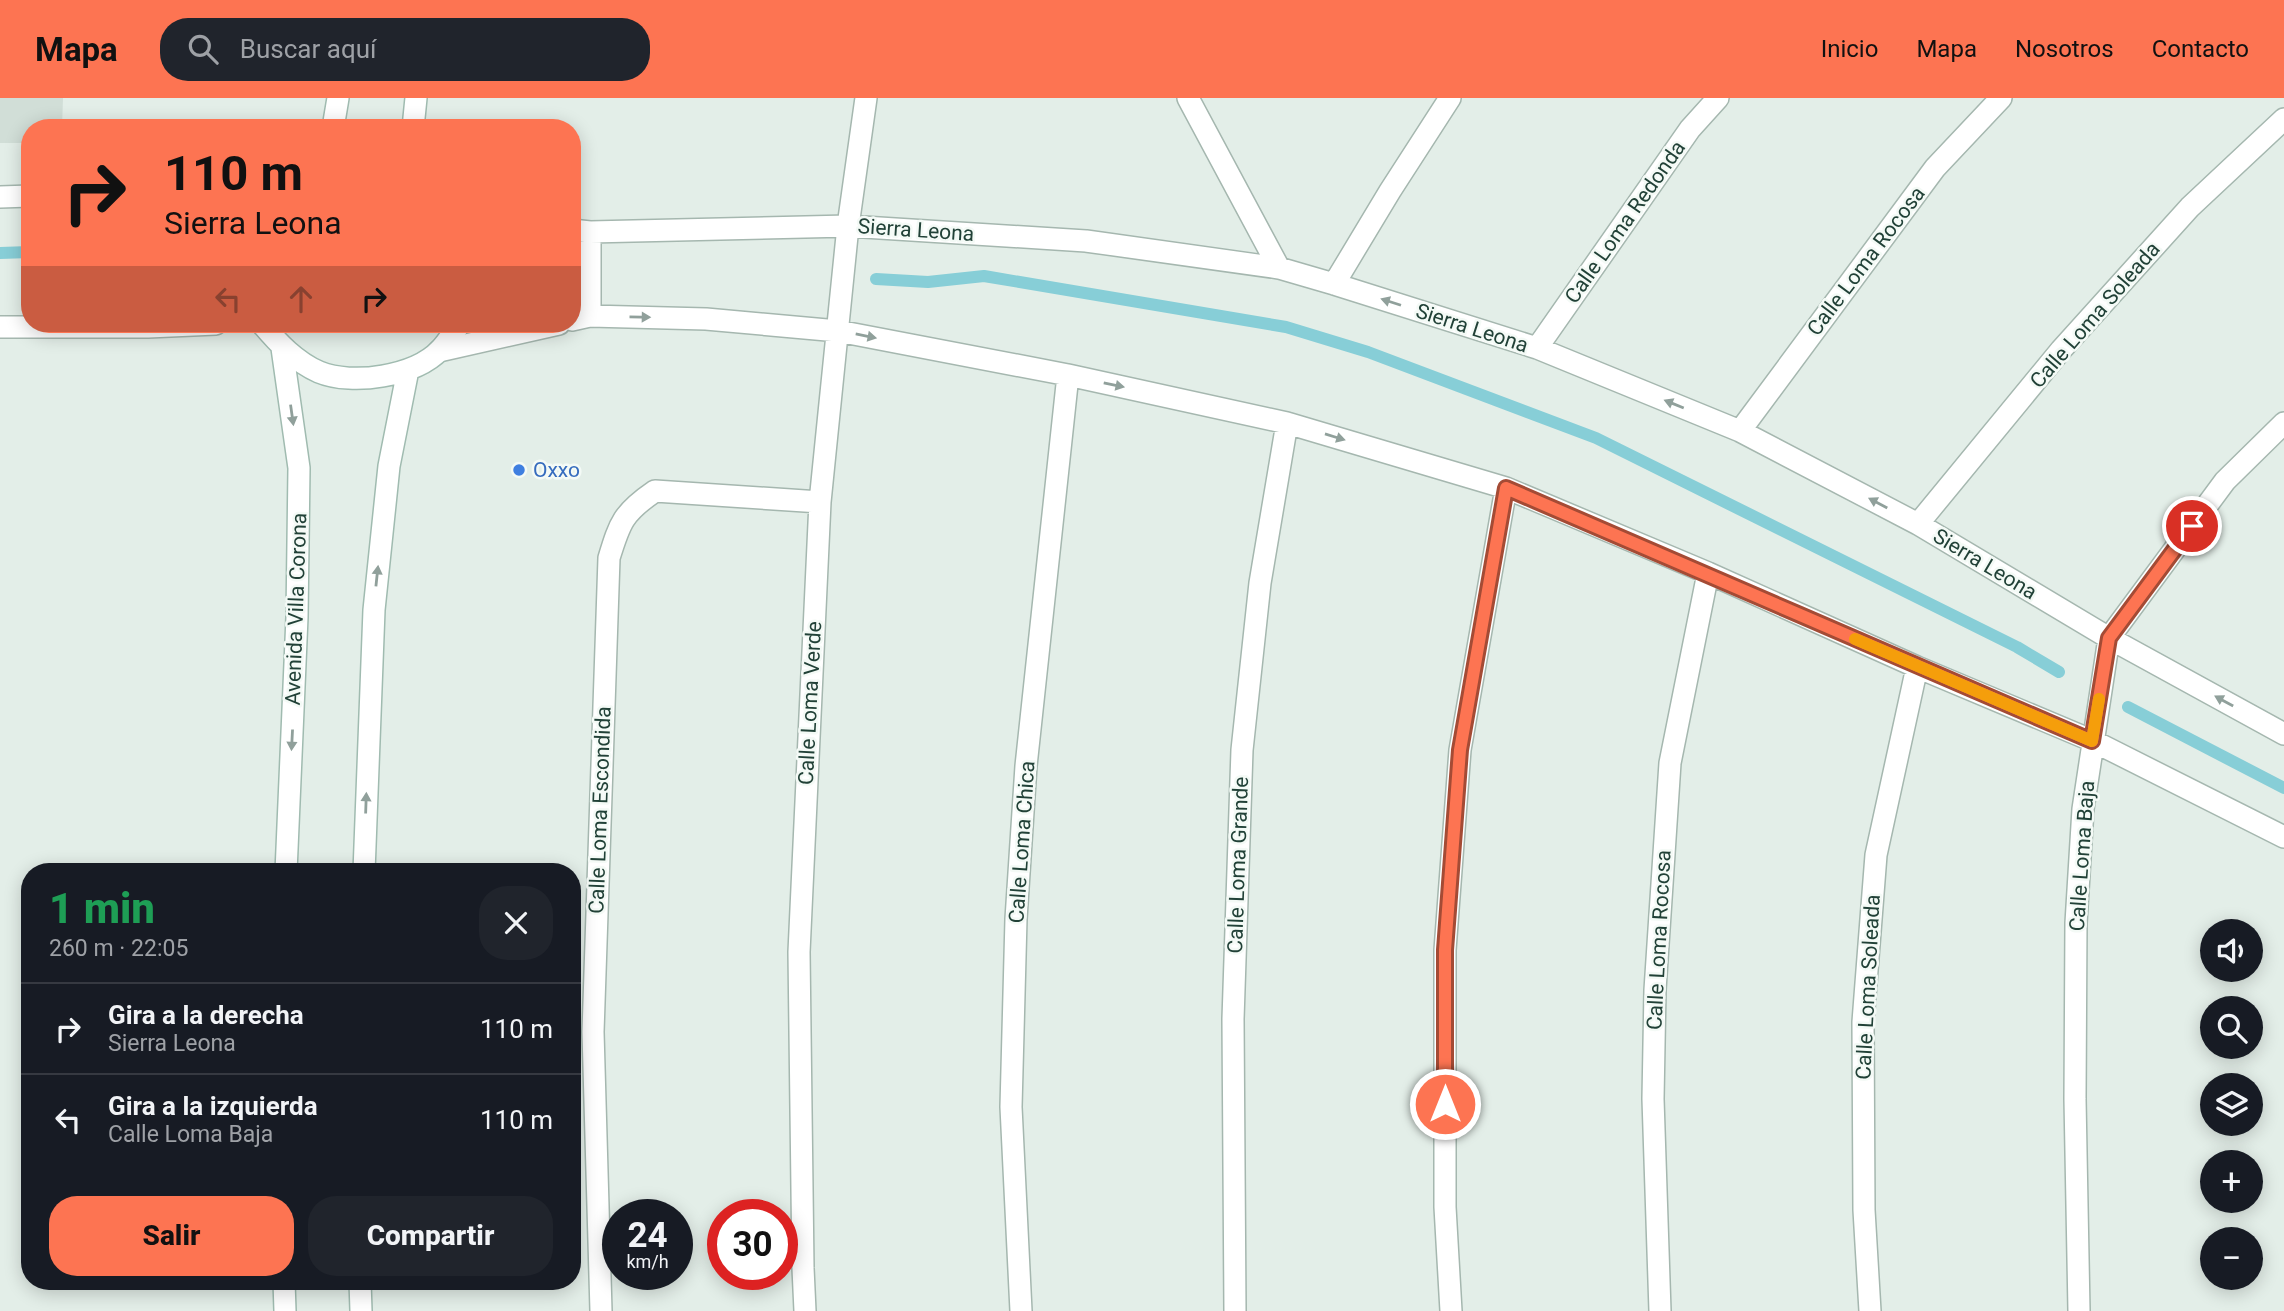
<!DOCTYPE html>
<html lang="es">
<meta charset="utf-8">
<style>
body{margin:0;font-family:Roboto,sans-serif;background:#20242c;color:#f1f3f6;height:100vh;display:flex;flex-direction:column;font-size:26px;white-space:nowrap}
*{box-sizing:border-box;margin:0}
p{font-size:23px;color:#9ea1a6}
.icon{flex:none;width:38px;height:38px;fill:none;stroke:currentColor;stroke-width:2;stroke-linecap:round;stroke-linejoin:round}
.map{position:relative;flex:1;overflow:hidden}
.sheet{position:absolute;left:21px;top:765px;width:560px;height:427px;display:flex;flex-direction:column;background:#171b24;border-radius:28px;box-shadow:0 4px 18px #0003}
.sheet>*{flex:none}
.top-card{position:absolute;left:21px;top:21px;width:560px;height:214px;border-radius:28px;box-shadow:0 4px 18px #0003;background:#fd7452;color:#111;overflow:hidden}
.fabs{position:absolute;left:2200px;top:821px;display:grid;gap:14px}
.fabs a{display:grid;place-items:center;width:63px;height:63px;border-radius:50%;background:#171b24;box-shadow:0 4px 18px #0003;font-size:35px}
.speed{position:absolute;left:602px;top:1101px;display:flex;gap:14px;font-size:35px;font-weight:700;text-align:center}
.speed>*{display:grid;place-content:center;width:91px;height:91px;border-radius:50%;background:#171b24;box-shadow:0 4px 18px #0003;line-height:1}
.speed small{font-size:18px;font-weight:400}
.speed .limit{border:10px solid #d22;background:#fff;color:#111}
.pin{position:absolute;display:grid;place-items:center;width:60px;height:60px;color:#fff;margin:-30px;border:4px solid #fff;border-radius:50%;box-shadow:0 2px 7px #0007}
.me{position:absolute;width:77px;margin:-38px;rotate:0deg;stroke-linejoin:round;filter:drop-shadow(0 0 5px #0008)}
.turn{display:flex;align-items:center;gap:24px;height:147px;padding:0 28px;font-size:32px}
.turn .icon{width:91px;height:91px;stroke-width:2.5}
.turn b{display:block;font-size:49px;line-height:60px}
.lanes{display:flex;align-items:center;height:66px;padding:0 28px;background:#0003;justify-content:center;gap:35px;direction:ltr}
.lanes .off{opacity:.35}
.round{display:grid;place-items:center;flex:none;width:74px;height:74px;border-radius:28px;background:#20242c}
.summary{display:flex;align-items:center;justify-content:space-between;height:119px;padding:0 28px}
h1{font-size:42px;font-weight:800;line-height:52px;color:#1e9e55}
.primary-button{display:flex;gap:14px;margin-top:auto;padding:14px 28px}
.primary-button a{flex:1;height:80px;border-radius:28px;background:#fd7452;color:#111;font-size:28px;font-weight:800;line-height:80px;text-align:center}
.primary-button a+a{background:#20242c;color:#f1f3f6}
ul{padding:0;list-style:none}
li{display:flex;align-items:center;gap:21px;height:91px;padding:0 28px;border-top:2px solid #363941}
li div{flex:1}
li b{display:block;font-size:26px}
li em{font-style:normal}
header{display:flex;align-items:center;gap:42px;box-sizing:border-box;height:98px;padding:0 35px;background:#fd7452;color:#111}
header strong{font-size:33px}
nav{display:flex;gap:38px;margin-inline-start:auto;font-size:24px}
.search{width:490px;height:63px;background:#20242c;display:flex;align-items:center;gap:18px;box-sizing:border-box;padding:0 24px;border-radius:28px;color:#9ea1a6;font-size:26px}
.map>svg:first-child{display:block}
.built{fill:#d1ded7}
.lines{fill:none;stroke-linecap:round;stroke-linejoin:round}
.stream{stroke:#87ced7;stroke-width:12}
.street-casing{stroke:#a5b7af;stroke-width:24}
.secondary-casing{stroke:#a0bbb0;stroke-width:24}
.street{stroke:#fff;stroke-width:21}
.secondary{stroke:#fff;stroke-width:21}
.oneway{fill:#90a09b}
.route-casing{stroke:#a44b35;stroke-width:18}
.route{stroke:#fd7452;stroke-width:12}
.slow{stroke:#f59e0b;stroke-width:12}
.shop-dot{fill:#3f7fe0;stroke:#f4faf6;stroke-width:2.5}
.labels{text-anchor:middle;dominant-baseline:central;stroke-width:5;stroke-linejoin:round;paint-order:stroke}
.street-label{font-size:21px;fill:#214137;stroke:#f4faf6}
.shop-label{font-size:21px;fill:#366cbe;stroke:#f4faf6;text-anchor:start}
</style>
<header>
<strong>Mapa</strong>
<div class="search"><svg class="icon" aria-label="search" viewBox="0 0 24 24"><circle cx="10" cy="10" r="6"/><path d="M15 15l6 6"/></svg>Buscar aquí</div>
<nav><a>Inicio</a><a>Mapa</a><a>Nosotros</a><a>Contacto</a></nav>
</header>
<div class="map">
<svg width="2284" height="1213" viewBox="0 0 2284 1213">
<rect width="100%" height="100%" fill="#e3eee8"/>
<path class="built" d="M0,0h63l-1,30h-32v15h-30z"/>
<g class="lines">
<path class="stream" d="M0,155l30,-1
M876,181l52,3 56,-6 302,51 82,25 228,86 421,209 42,25
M2128,609l156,81"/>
<g class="street-casing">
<path id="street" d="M1188,0l91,170
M0,99l30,-1
M572,132l18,2 258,-6 238,15 193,27 55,16 203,64 203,83 178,93 191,114 175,96
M1334,186l56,-93 60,-93
M590,218v-84
M572,222l18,-4 116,3 132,12 230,44 219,48 219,65 202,85 209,94 176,74 191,96
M0,229h148l68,-3
M1537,250l153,-219 28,-31
M439,253l120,-27
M1740,333l195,-263 66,-70
M1918,426l143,-174 129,-143 94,-88
M601,1213l-8,-279 16,-474c11,-36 14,-45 46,-67l165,11
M805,1213l-2,-43 -4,-316 21,-450 28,-276 18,-128
M1021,1213l-10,-204 5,-188 10,-153 42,-391
M1235,1213l-2,-292 9,-269 18,-167 27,-160
M1451,1213l-6,-104v-257l15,-200 46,-262
M1660,1213l-7,-212 2,-109 15,-227 38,-190
M1870,1213l-6,-101 -1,-188 13,-167 41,-188
M2079,1213l-4,-212 1,-176 7,-114 26,-171 116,-157 59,-58"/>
</g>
<g class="secondary-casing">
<path id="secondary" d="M333,30l5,-30
M413,30l3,-30
M262,226c16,19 34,38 57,48 34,14 96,4 121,-22 8,-8 13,-18 20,-26
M282,250l17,120 -2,149 -11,255
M364,774l10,-262 15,-144 19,-96
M284,1183l1,30
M360,1183l1,30"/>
</g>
<use href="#street" class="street"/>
<use href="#secondary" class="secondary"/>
</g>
<defs><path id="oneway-solid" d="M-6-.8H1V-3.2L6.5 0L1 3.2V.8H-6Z" transform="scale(1.75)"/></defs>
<g class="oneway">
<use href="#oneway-solid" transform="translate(1391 204) rotate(-162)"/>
<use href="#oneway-solid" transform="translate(640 219) rotate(1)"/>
<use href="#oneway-solid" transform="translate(866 238) rotate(11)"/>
<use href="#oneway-solid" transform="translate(1114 287) rotate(12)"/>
<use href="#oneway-solid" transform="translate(1674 306) rotate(-158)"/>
<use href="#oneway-solid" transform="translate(292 317) rotate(82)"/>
<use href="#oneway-solid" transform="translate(1335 339) rotate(17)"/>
<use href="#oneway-solid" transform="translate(1878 405) rotate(-152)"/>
<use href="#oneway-solid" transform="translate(377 478) rotate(-84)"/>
<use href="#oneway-solid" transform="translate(2224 603) rotate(-151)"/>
<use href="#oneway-solid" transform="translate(292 642) rotate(93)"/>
<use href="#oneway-solid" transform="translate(366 705) rotate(-88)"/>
</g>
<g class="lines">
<g class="route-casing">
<path id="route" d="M1445,1006v-154l15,-200 46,-262c196,83 390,170 586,253l17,-103 83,-112"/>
</g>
<use href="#route" class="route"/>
<path class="slow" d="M1855,541l237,102 7,-42"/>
</g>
<circle class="shop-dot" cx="519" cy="372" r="7"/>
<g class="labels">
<g class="street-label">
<text transform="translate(1625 124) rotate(-55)">Calle Loma Redonda</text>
<text transform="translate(916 132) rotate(4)">Sierra Leona</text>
<text transform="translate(1866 163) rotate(-53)">Calle Loma Rocosa</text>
<text transform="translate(2095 217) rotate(-49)">Calle Loma Soleada</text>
<text transform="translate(1472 230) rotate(18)">Sierra Leona</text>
<text transform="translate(1985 466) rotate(31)">Sierra Leona</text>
<text transform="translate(296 511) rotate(-88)">Avenida Villa Corona</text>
<text transform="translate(810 605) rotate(-87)">Calle Loma Verde</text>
<text transform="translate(600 712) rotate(-88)">Calle Loma Escondida</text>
<text transform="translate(1022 744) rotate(-86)">Calle Loma Chica</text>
<text transform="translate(2082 758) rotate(-86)">Calle Loma Baja</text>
<text transform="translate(1238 767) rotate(-88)">Calle Loma Grande</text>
<text transform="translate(1659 842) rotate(-87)">Calle Loma Rocosa</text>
<text transform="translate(1868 889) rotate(-87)">Calle Loma Soleada</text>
</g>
<g class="shop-label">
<text x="533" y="372">Oxxo</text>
</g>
</g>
</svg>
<div class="fabs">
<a><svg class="icon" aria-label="sound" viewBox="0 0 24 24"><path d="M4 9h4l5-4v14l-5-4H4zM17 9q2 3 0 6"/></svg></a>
<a><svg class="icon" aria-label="search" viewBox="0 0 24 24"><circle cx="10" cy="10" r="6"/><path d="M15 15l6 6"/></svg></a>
<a><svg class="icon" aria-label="layers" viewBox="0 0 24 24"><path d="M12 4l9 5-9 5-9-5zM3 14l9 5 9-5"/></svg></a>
<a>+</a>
<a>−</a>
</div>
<div class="speed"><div>24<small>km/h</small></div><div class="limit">30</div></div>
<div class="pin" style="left:2192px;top:428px;background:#d93025"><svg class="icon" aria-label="arrive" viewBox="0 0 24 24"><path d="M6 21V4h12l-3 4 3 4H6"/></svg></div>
<svg class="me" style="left:1445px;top:1006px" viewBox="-20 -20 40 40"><circle r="17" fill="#fd7452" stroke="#fff" stroke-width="3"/><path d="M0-11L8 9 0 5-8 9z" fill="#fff"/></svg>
<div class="top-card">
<div class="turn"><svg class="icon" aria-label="right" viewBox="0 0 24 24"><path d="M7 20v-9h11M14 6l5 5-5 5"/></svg><div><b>110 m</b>Sierra Leona</div></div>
<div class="lanes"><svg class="icon off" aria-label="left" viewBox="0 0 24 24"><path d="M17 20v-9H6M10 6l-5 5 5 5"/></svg><svg class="icon off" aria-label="ahead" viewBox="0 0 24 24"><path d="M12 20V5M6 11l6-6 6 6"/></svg><svg class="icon" aria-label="right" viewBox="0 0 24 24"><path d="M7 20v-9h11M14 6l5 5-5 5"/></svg></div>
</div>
<section class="sheet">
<div class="summary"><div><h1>1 min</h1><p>260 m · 22:05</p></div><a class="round"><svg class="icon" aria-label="close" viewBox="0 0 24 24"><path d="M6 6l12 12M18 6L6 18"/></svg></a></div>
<ul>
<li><svg class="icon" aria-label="right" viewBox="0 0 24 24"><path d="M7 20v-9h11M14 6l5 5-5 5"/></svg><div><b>Gira a la derecha</b><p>Sierra Leona</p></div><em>110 m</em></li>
<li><svg class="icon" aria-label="left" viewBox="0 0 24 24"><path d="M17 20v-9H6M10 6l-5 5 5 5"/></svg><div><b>Gira a la izquierda</b><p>Calle Loma Baja</p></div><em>110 m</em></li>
</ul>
<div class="primary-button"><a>Salir</a><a>Compartir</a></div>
</section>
</div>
